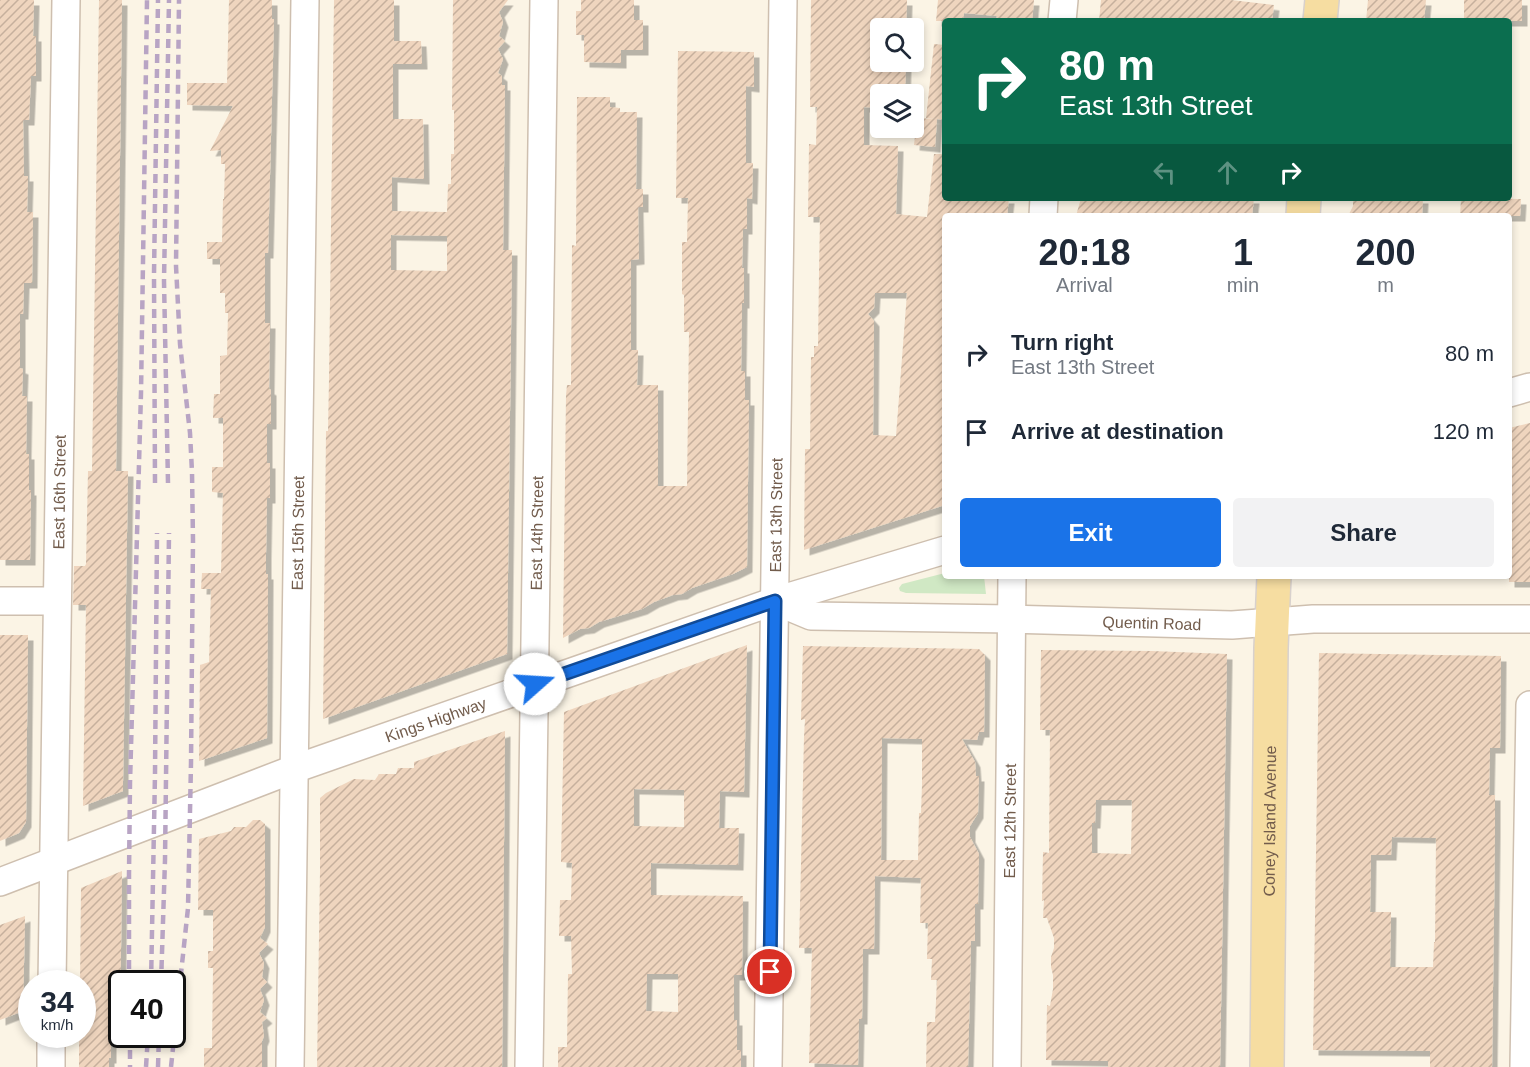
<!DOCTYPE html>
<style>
body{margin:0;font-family:Helvetica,sans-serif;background:#f2f2f3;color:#1f2937;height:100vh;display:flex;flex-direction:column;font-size:22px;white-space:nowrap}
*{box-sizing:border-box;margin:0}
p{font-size:20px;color:#747a83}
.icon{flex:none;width:33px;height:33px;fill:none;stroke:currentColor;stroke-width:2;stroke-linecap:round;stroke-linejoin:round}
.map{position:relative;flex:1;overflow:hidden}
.side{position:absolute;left:942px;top:213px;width:570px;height:366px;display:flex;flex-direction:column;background:#fff;border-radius:6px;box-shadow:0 3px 9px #0003}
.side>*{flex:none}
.guide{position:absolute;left:942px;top:18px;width:570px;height:183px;border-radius:6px;box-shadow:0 3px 9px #0003;background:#0b6e4f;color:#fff;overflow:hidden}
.buttons{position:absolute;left:870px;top:18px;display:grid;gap:12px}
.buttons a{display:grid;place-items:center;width:54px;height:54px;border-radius:6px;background:#fff;box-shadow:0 3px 9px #0003;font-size:30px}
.speed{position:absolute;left:18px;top:970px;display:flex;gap:12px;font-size:30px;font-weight:700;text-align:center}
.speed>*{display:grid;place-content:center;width:78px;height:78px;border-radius:50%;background:#fff;box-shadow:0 3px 9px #0003;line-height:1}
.speed small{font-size:15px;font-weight:400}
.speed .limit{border:3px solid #111;border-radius:9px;background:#fff;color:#111}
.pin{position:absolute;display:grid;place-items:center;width:51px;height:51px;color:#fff;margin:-26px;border:3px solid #fff;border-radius:50%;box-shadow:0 2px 6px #0007}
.me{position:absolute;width:66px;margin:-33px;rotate:71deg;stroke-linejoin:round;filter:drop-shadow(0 0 4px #0008)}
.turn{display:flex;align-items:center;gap:21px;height:126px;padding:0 18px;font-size:27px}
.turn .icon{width:78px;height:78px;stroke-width:2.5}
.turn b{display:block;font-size:42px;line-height:51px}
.lanes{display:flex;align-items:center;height:57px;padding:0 18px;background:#0003;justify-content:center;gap:30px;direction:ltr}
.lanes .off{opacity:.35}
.eta{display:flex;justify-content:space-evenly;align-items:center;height:102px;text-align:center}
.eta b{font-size:36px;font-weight:700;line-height:42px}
.primary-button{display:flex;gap:12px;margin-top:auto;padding:12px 18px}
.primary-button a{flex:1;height:69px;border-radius:6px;background:#1a73e8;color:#fff;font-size:24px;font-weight:700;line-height:69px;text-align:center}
.primary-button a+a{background:#f2f2f3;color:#1f2937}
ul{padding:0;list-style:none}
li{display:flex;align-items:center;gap:18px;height:78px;padding:0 18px}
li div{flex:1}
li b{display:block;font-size:22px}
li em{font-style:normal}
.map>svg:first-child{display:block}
.park{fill:#d0e8c4}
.building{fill:url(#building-hatch);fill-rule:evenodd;filter:url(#shadow)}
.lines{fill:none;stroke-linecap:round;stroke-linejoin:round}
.minor-casing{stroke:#cebfaf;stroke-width:30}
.major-casing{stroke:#d8d1cd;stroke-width:36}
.minor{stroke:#fff;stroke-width:27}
.major{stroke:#f6dda1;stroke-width:33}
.rail{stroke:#b8a4c4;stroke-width:4.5;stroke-dasharray:9 6;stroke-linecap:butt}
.route-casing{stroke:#114b97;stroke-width:15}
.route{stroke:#1a73e8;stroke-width:10}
.labels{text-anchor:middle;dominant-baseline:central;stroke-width:6;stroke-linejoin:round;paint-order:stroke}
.street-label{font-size:16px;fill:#725c4c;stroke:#fef8eb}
</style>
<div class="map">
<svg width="1530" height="1067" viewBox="0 0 1530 1067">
<defs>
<pattern id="building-hatch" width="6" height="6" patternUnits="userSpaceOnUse" patternTransform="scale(1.5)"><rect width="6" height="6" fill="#efd5be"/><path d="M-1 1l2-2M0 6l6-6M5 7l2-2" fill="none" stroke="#c6b09d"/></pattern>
<filter id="shadow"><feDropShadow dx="5.5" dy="5.5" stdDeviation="0" flood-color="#0004"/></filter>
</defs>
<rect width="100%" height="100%" fill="#fbf4e5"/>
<path class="park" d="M945,573v3h39l2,18 -80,-1 -6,-2 -1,-3 3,-4z"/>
<path class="building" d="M0,0h34l-1,36h3v40h-5l-2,44h-6l1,56h4l-1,36h6l-1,71h-8l-1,31h-3v54l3,1 -1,27h5l-1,58h3v36h2l-1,70h-30z
M99,0h23l-6,471h12l-5,311v9l-40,15 3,-201h-13l1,-39h11l1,-2 2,-93h4z
M229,0h43v19h2l-6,234h-3v70h5l-1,66 2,1v34h-4v39h3v35h-3l-1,56v20h2l-1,164 -68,23 1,-96 9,-3 2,-73h-10l1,-16h19l2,-80 -11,-1v-25h11v-49h-10l1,-24h6v-38l7,-1 1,-42h-3v-20h-5v-34h-13v-17h15l1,-43h1l1,-35h-4v-14l-11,1 23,-45 -46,-1v-22h40z
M334,0h60v41h27l1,23h-29v55h30l1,60 -32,-2v34l55,1 1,-28h3v-30h3v-44h-2l1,-110h55l-9,12 4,10 -4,14 6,5 -7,8 5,10 -5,14 4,3v9h3l-2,165h9l-5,404 -184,65 3,-288h2l1,-52zM391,235l56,1v35l-56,-1z
M581,0h53v20h9v30h-22v13l-37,-1v-27h-8v-24h5z
M811,0h96l-1,28h-26v34h23l3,1 -1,31h-25v14l-16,-1v38l34,1 -2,68 31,3 7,-63h11v44h64l-2,18h-62v289l-141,45 1,-101h5l1,-92h3v-11h4l1,-73 1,-56h-12l1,-73 7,1 1,-38h-7zM875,293h32l-11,143 -23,-1 1,-114 -6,-7 6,-6z
M938,0h96l-2,21h-36l1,-5 -33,-3 -1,8h-27z
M1101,0h130l43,5 -2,16h-173z
M1368,0h58l-2,21h-58z
M1464,0h58v21h-58z
M934,44l11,1v75l-8,-1 -2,28 -21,-2 3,-27 20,1 -11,-1z
M678,51l76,1v35l-8,-1v77h7l-1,36 -5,-1v31h-4l-1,39h2v35h-2l-1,68h4v29h4l-2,167 -14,7 -41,14 -10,6 -9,1 -19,7 -12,7 -43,13 -10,6 -9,1 -17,9 3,-243 1,-10h4l1,-140 4,1 1,-149h33v10l10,1v4h17l-1,77h7v18h-5l1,52 -8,1v90h7l-1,35h21v101h29l2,-154h-5v-37l-2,-1v-52h5l1,-44h-12z
M1081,198h173l-2,18h-176z
M1353,198h70l-1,18h-74l5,-10z
M1461,198l60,1 -1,17h-60z
M1530,423v159h-21v-154z
M0,635h28l-2,187 -7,11 -19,8z
M747,645l-3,147 -24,-1 -1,37h20l-1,37 -87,-2v32l92,1 -1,79h-8v45h3v30h4v17h-183v-20h9l1,-73h4l-1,-38h-12l1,-36h11l1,-37 -11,-1 3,-150zM634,789l50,1v37l-50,-1zM647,974h31v38l-32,-1z
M803,646l176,3 6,6 -1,77h-5l-2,8 -15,-1 13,23 1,14h3l-1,37 -8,13v11l9,17 -1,50h-3v37h-4l-3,126h-42l1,-45h8l2,-42h-6l1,-21h-5l1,-36h-8l1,-45 -46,-2 -1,73h-11l-1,70h-3l-1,46 -49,-2 3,-115h-13l5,-211 1,-18 -4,1zM882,738l40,1v46l-1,28h-2l-1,47h-37z
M1041,650l111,1 75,3 -7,413h-112v-6l-62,-1 1,-55 3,1 3,-17v-14l-2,-8v-10l3,-9v-10l-7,-20h-4l1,-18 -2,1 1,-49 6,1 1,-123h-10zM1096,800h36l-1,54 -39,-1v-30h3z
M1319,653l182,3 -1,92h-10l-1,47h6v36l-3,236h-62v-16l-117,-1zM1392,837l44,1 -1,104h-1l-1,25h-43l1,-55h-21l1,-57h20z
M505,731l-3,336h-185l3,-196v-73l6,-5 28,-14 21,1 4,-6h17l2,-6h16v-6z
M253,820h7l5,4v103l-5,11 8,6 -9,9 5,10 -2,14 5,5 -7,7 4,11 -4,12 7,6 -5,4 2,14 -2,5v26h-58v-19h8l1,-80h-5v-17h5v-41h-15l1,-71 32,-8 3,-4h12z
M122,871l-2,155h-9v32h-2v9h-30v-32h3v-51h-2l1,-96z
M25,916l-2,95 -23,9v-95z"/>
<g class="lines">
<g class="minor-casing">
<g id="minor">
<path d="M1062,21l2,-21"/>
<path d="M1043,216l1,-18"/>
<path d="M1509,393l21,-6"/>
<path d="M0,601h57"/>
<path id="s1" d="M775,601l36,15 200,3 221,6 81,-6h217"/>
<path id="s2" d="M0,882l294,-113 481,-168 170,-51"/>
<path id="s3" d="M52,984l14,-984"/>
<path d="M51,1067v-32"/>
<path id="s4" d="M290,1067l15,-1067"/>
<path id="s5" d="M529,1067l15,-1067"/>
<path id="s6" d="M768,1067l15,-1067"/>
<path id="s7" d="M1007,1067l5,-491"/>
<path d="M1524,1067l6,-362"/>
</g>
</g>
<g class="major-casing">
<g id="major">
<path d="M1320,21l2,-21"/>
<path d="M1303,216l1,-18"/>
<path id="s8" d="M1267,1067l4,-419 3,-72"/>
</g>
</g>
<use href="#minor" class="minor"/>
<use href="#major" class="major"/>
<path class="rail" d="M155,483l-1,-208 4,-275
M168,483l-4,-202 5,-281
M129,984v-109l1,-92 11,-390 6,-393
M151,984l4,-210 2,-241
M161,984l4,-124 4,-327
M130,1035v32
M146,1067l2,-32
M158,1067l1,-32
M171,1067l17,-159 3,-145 2,-223 -1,-68 -2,-39 -10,-89 -4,-78 3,-266"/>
</g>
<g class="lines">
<g class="route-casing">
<path id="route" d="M535,684l240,-83 -5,371"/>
</g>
<use href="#route" class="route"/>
</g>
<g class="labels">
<g class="street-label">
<text stroke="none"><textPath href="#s3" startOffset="492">East 16th Street</textPath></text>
<text stroke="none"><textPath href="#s6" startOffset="552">East 13th Street</textPath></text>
<text stroke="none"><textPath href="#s4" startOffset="534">East 15th Street</textPath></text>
<text stroke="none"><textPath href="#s5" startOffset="534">East 14th Street</textPath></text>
<text stroke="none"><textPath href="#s1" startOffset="380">Quentin Road</textPath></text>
<text stroke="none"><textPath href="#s2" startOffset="465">Kings Highway</textPath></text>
<text stroke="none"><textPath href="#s7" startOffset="246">East 12th Street</textPath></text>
<text stroke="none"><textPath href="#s8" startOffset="246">Coney Island Avenue</textPath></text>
</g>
</g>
</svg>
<div class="buttons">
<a><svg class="icon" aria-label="search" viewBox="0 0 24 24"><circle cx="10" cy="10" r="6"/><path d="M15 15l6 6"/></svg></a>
<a><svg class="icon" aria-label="layers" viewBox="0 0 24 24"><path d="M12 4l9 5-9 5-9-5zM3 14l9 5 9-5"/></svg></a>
</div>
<div class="speed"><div>34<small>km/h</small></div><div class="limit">40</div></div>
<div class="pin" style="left:770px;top:972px;background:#d93025"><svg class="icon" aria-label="arrive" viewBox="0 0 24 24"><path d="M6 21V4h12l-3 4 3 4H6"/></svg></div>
<svg class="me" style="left:535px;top:684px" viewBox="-20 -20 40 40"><circle r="19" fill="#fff"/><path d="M0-13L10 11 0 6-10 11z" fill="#1a73e8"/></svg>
<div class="guide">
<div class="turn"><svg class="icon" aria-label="right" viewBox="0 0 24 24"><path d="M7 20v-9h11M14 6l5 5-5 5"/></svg><div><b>80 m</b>East 13th Street</div></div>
<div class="lanes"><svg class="icon off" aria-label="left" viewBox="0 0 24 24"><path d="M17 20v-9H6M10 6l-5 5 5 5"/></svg><svg class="icon off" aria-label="ahead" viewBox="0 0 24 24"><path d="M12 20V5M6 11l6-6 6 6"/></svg><svg class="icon" aria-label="right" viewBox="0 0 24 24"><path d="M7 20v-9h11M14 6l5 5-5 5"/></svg></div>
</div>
<section class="side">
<div class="eta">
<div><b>20:18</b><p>Arrival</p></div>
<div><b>1</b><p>min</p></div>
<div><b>200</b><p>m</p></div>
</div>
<ul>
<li><svg class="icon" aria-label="right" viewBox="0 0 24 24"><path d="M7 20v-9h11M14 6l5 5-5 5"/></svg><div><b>Turn right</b><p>East 13th Street</p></div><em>80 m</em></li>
<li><svg class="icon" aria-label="arrive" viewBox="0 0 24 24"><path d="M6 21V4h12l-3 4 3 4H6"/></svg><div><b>Arrive at destination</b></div><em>120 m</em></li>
</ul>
<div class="primary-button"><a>Exit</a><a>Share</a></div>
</section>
</div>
